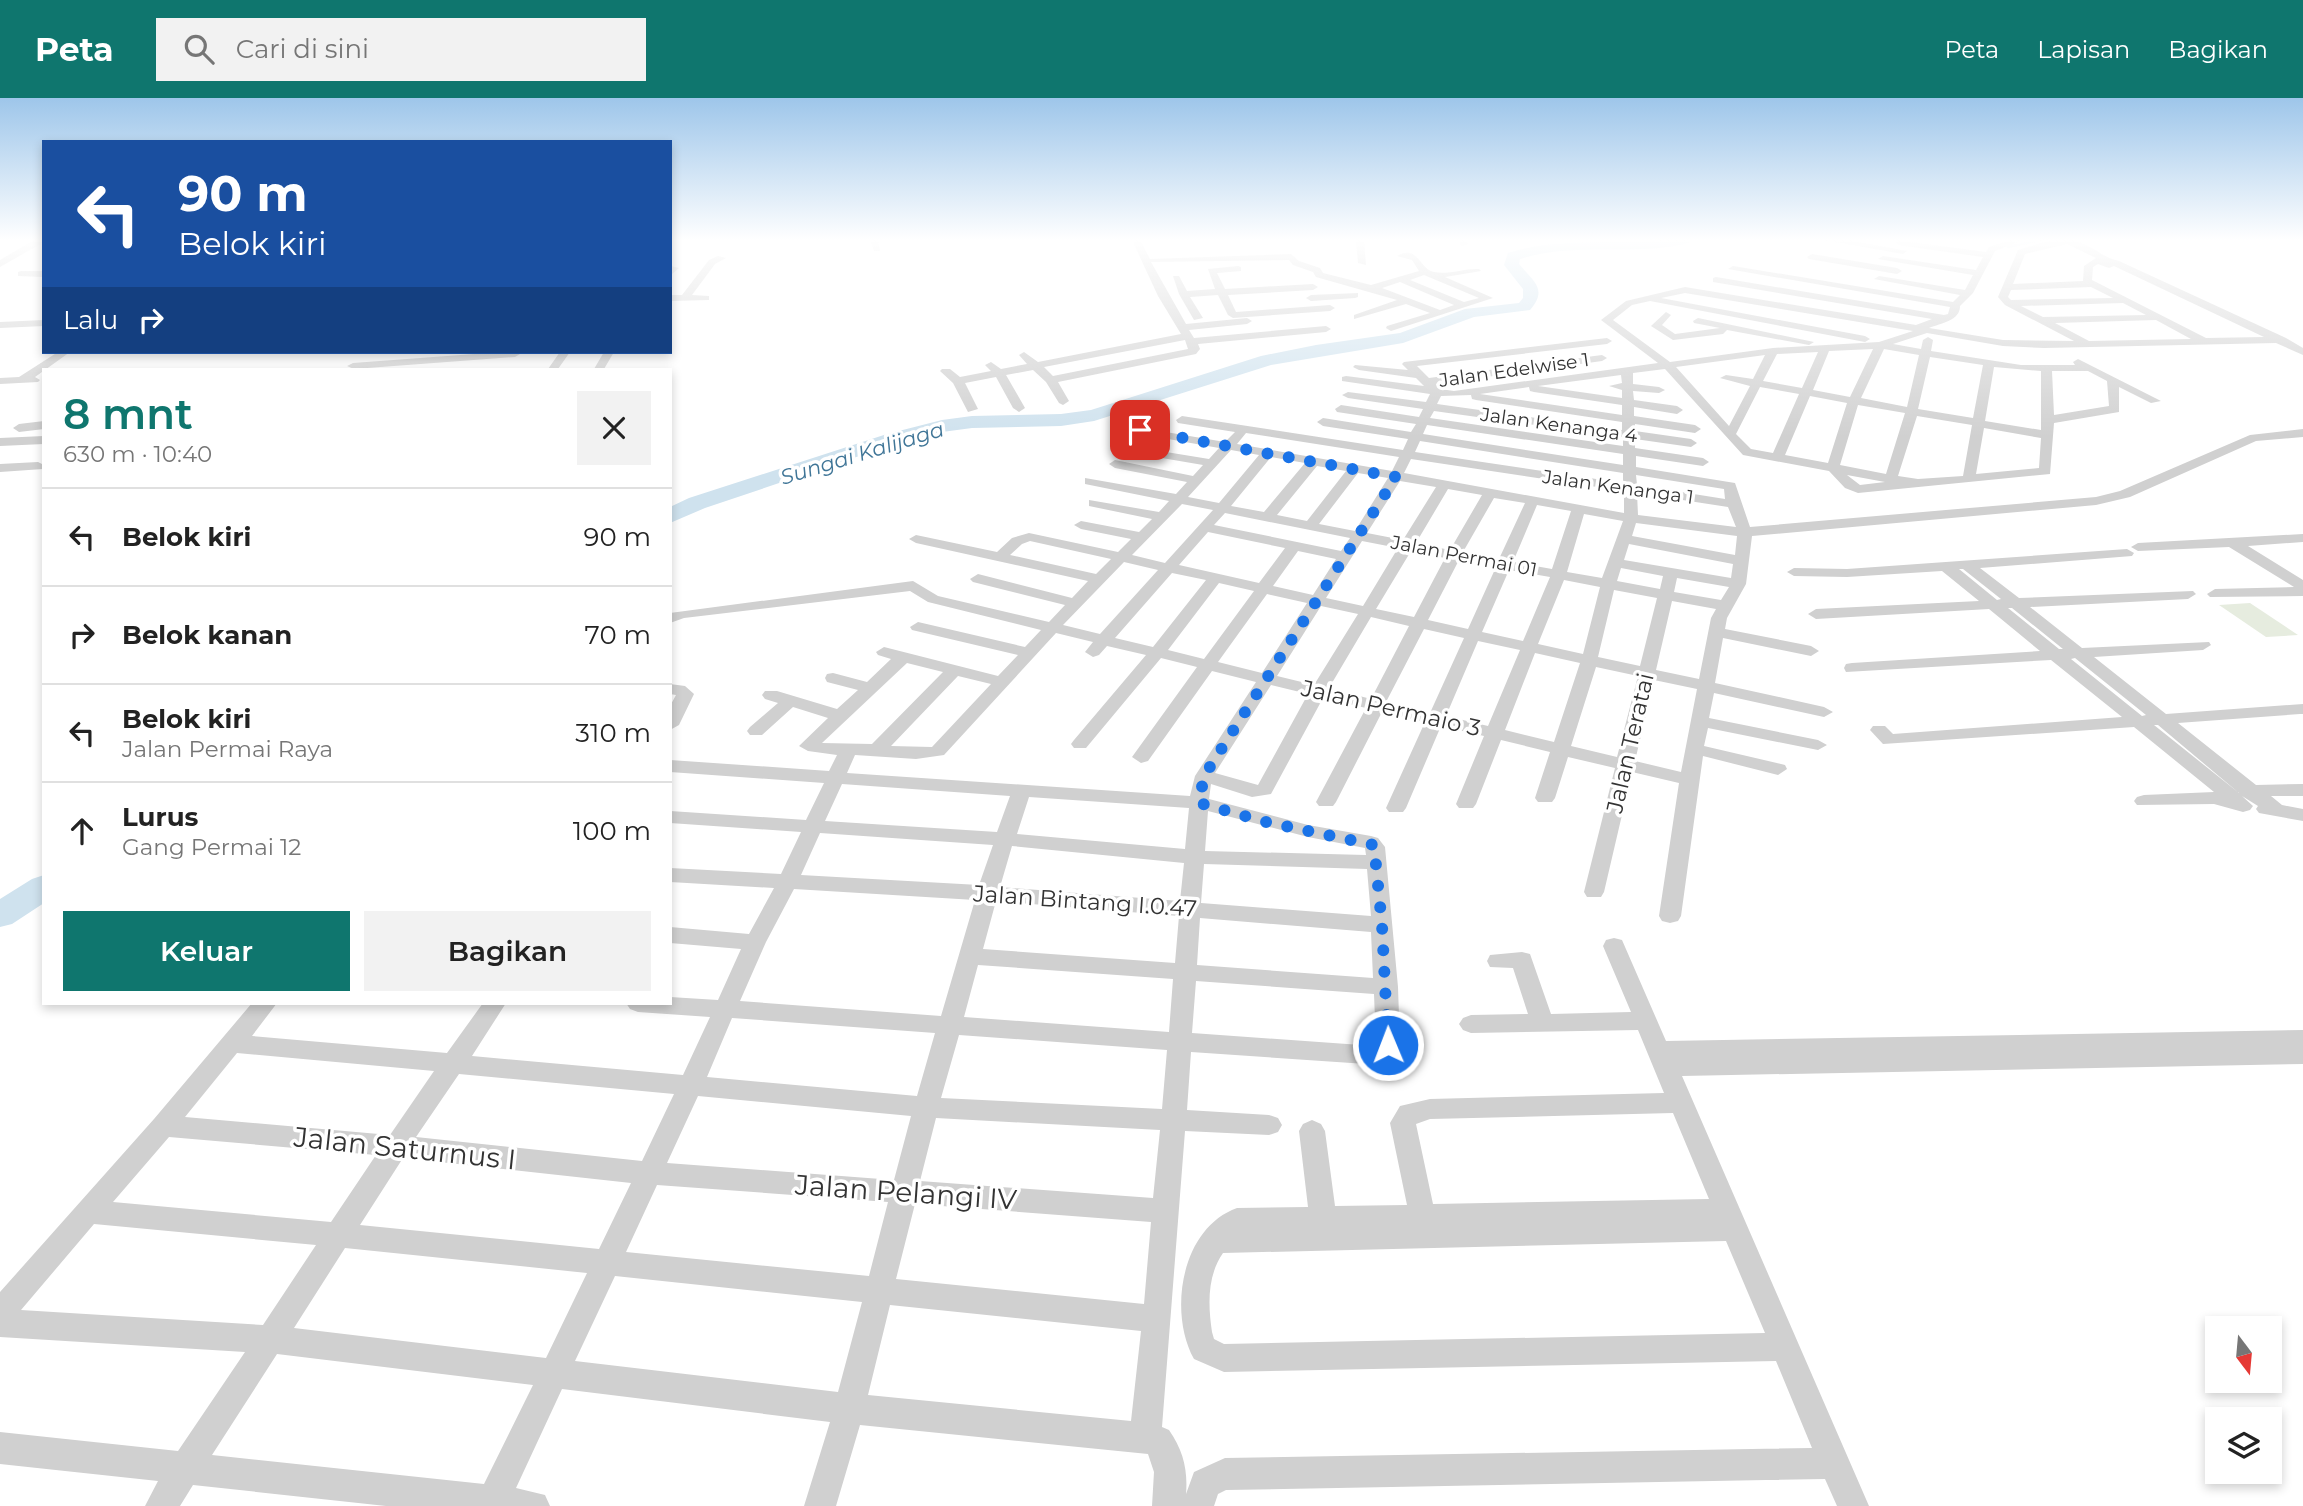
<!DOCTYPE html>
<html lang="id">
<meta charset="utf-8">
<style>
body{margin:0;font-family:Montserrat,sans-serif;background:#f2f2f2;color:#222;height:100vh;display:flex;flex-direction:column;font-size:26px;white-space:nowrap}
*{box-sizing:border-box;margin:0}
p{font-size:23px;color:#767676}
.icon{flex:none;width:38px;height:38px;fill:none;stroke:currentColor;stroke-width:2;stroke-linecap:round;stroke-linejoin:round}
.map{position:relative;flex:1;overflow:hidden}
.drawer{position:absolute;left:42px;top:270px;width:630px;height:637px;display:flex;flex-direction:column;background:#fff;border-radius:0px;box-shadow:0 4px 10px #0003}
.drawer>*{flex:none}
.top-card{position:absolute;left:42px;top:42px;width:630px;height:214px;border-radius:0px;box-shadow:0 4px 10px #0003;background:#1a4fa0;color:#fff;overflow:hidden}
.needle{width:46px;rotate:164deg}
.fabs{position:absolute;left:2205px;top:1218px;display:grid;gap:14px}
.fabs a{display:grid;place-items:center;width:77px;height:77px;border-radius:0px;background:#fff;box-shadow:0 4px 10px #0003;font-size:35px}
.pin{position:absolute;display:grid;place-items:center;width:60px;height:60px;color:#fff;margin:-30px;border-radius:14px;box-shadow:0 4px 10px #0006}
.me{position:absolute;width:77px;margin:-38px;rotate:359deg;stroke-linejoin:round;filter:drop-shadow(0 0 5px #0008)}
.turn{display:flex;align-items:center;gap:24px;height:147px;padding:0 21px;font-size:32px}
.turn .icon{width:91px;height:91px;stroke-width:2.5}
.turn b{display:block;font-size:49px;line-height:60px}
.then{display:flex;align-items:center;height:66px;padding:0 21px;background:#0003;gap:14px;font-size:26px}
.round{display:grid;place-items:center;flex:none;width:74px;height:74px;border-radius:0px;background:#f2f2f2}
.overview{display:flex;align-items:center;justify-content:space-between;height:119px;padding:0 21px}
h1{font-size:42px;font-weight:600;line-height:52px;color:#0f766e}
.cta{display:flex;gap:14px;margin-top:auto;padding:14px 21px}
.cta a{flex:1;height:80px;border-radius:0px;background:#0f766e;color:#fff;font-size:28px;font-weight:600;line-height:80px;text-align:center}
.cta a+a{background:#f2f2f2;color:#222}
ul{padding:0;list-style:none}
li{display:flex;align-items:center;gap:21px;height:98px;padding:0 21px;border-top:2px solid #e0e0e0}
li div{flex:1}
li b{display:block;font-size:26px}
li em{font-style:normal}
header{display:flex;align-items:center;gap:42px;box-sizing:border-box;height:98px;padding:0 35px;background:#0f766e;color:#fff}
header strong{font-size:33px}
nav{display:flex;gap:38px;margin-inline-start:auto;font-size:24px}
.search{width:490px;height:63px;background:#f2f2f2;display:flex;align-items:center;gap:18px;box-sizing:border-box;padding:0 24px;border-radius:0px;color:#767676;font-size:26px}
.map>svg:first-child{display:block}
.green{fill:#e6ecdf}
.lines{fill:none;stroke-linecap:round;stroke-linejoin:round}
.stream{stroke:#cfe2ee;stroke-width:2.5}
.river{fill:#cfe2ee;fill-rule:evenodd}
.street{fill:#d0d0d0;fill-rule:evenodd}
.route{stroke:#1a73e8;stroke-width:12;stroke-dasharray:0 21.6}
.labels{text-anchor:middle;dominant-baseline:central;stroke-width:7;stroke-linejoin:round;paint-order:stroke}
.far-street-label{font-size:19px;fill:#333;stroke:#fff}
.far-water-label{font-size:21px;font-style:italic;fill:#3f7597;stroke:#fff}
.street-label{font-size:23px;fill:#333;stroke:#fff}
.near-street-label{font-size:28px;fill:#333;stroke:#fff}
</style>
<header>
<strong>Peta</strong>
<div class="search"><svg class="icon" aria-label="search" viewBox="0 0 24 24"><circle cx="10" cy="10" r="6"/><path d="M15 15l6 6"/></svg>Cari di sini</div>
<nav><a>Peta</a><a>Lapisan</a><a>Bagikan</a></nav>
</header>
<div class="map">
<svg width="2303" height="1408" viewBox="0 0 2303 1408">
<rect width="100%" height="100%" fill="#fff"/>
<path class="green" d="M2250,505l48,32 -32,2 -47,-32z"/>
<g class="lines">
<path class="stream" d="M2008,149l32,-7"/>
<path class="river" d="M1663,142h28l-2,3c-56,14 -114,-2 -169,16l-1,5c15,18 29,25 11,46l-56,7 -71,26 -132,22 -177,56 -33,5 -89,2 -30,4 -41,10 -196,66 -35,15v-16l19,-9 198,-64 55,-14 30,-4 89,-2 30,-4 170,-54 55,-11 84,-12 65,-24 54,-6 4,-5v-9l-19,-24 4,-12c51,-16 102,-8 155,-13z
M44,777v28l-32,21 -12,3v-28l32,-20z"/>
<path class="street" d="M34,142l10,2 -44,25v-7z
M870,142h8l2,11h-6z
M1132,142h8l10,19 141,-5 8,7 21,7 3,5 48,12 48,-14 -7,-11 -15,-4c21,-12 23,14 37,16 14,3 31,-4 45,-3l2,2 -36,6 48,21 -102,33 -5,-3 1,-2 43,-13 -24,-9 -52,15v-4l43,-15 -81,-23 -3,-5 -20,-7 -4,-5 -138,2 35,62 61,-6 5,3 -5,3 -58,6 5,8 132,-12 5,3 -5,3 -128,12 2,5 -4,5 -138,28 11,19 -6,4 -4,-2 -13,-21 -13,-12 -27,5 19,33 -6,4 -6,-4 -17,-31 -31,6 13,26 -10,3 -15,-29 -13,-12 2,-2h8l10,8 31,-6 -6,-6 6,-3 10,7 26,-5 -8,-9 5,-3 14,10 143,-28 -23,-38zM1424,177l55,23 -15,4 -54,-22zM1400,184l54,23 -14,5 -58,-22zM1185,242l3,9 -135,27 -9,-9z
M1356,142h8l2,25 -8,-2z
M1458,142h8l2,4 -7,2z
M1824,142h23l60,11 -4,3z
M1895,142l91,12 3,-5 21,-7h13l-28,11 -22,42 -13,13c0,15 -19,17 -31,22l74,12 71,1 -69,-36 -7,-8 20,-47c16,-4 39,-14 55,-10 17,4 30,18 46,21l167,77 17,10v7l-27,-12 -232,5 -41,-2 -76,-13 -34,11 28,5 2,-9 5,-3 5,3 -2,11 90,14h54l-2,-3 5,-3 83,42 -10,2 -32,-16v25l-65,11 -4,51 -192,19 -13,-5 -16,-17 -86,-16 -78,-86 -32,4v11l26,3 6,3 -6,3 -26,-2 1,9 43,6 6,4 -6,4 -43,-7v9l61,9 6,4 -6,4 -60,-9v7l56,8 6,4 -6,4 -56,-8v9l68,10 6,4 -6,4 -67,-10v11l99,16 15,44 346,-30 24,-6 130,-56 53,-6v8l-47,4 -126,56 -34,8 -344,31 -6,48 -19,34 -2,11 86,17 8,5 -8,5 -88,-18 -8,45 109,24 9,5 -9,5 -110,-24 -5,25 109,22 9,5 -9,5 -110,-22 -4,18 81,19 2,4 -9,6 -75,-19 -22,160 -3,5 -8,2 -8,-2 -3,-5 20,-133 -47,-11 -28,120 -3,5h-14l-3,-5 31,-124 -47,-11 -13,41 -3,4h-14l-3,-4 15,-46 -49,-12 -25,64 -3,4h-14l-3,-4 28,-68 -43,-10 -35,82 -3,4h-14l-3,-4 39,-86 -43,-10 -46,90 -3,4h-14l-3,-4 50,-94 -43,-10 -52,96 -19,3 -41,-13 -2,15 99,26 63,11 7,2 7,9 13,140 2,58 -11,18 -8,2 -190,-13 -4,58 82,5 9,3 4,7 -4,7 -9,3 -84,-4 -23,296 7,3c14,20 19,40 17,64l8,-22 31,-14 587,-10 -36,-87 -552,11 -30,-13c-26,-47 -13,-131 43,-151l71,-1 -9,-76 4,-7 9,-4 9,4 4,7 10,75 72,-1 -17,-82 10,-17 30,-7 234,-6 -26,-63 -167,3 -8,-3 -4,-6 4,-6 8,-3 57,-1 -15,-46 -23,-1 -3,-6 3,-6 32,-3 8,2 21,60 80,-2 -28,-66 3,-6 8,-2 8,2 44,101 637,-11v34l-621,12 187,430h-32l-12,-27 -599,11 -8,4 -4,12h-62l2,-34 -6,-18 -288,-29 -24,81h-32l26,-84 -268,-33 -46,99 29,7 5,11h-164l-193,-21 -13,21h-35l13,-25 -158,-17v-32l178,19 67,-99 -245,-15v-45l154,-173 98,-116h25l-25,33 195,17 36,-50h23l-34,53 211,19 27,-58 -72,-5 -8,-3 -4,-6h44v-6l48,3 23,-51 -71,-6v-16l79,7 25,-46 -104,-6v-14l111,6 20,-42 -131,-9v-12l136,9 18,-37 -154,-11v-12l159,11 8,-16 -29,-4 -9,-5 29,-28 -35,-11 -31,28h-12l-3,-4 3,-4 28,-24 -13,-4 -3,-4 3,-4h12l60,18 21,-19 -31,-8 -2,-4 2,-4 6,-1 34,9 24,-23 -13,-4 -2,-3 8,-5 114,29 20,-21 -106,-25 -2,-3 8,-5 107,25 16,-17 -113,-28 -18,-11 -226,27 -14,5v-10l243,-32 25,15 111,26 16,-17 -92,-23 -3,-3 8,-5 94,24 16,-17 -172,-38 -7,-4 7,-4 81,17 15,-14 17,-5 89,19 13,-13 -50,-10 -7,-4 7,-4 58,11 13,-13 -63,-13v-6l70,12 10,-11 -84,-17v-6l91,16 11,-12 -72,-14 -6,-4 6,-4 78,16 10,-11 -88,-15 -4,-1v-6l98,16 10,-11 -79,-14 -6,-4 2,-3 89,15 10,-10 -57,-9 -2,-3 6,-4 221,34 5,-11 -85,-13 -6,-4 6,-4 88,14 5,-8 -79,-12 -2,-3 6,-4 78,12 4,-8 -75,-11 -6,-3 6,-3 78,10 4,-8 -88,-13v-4l4,-1 78,10 -8,-8 -57,-8 -6,-3 2,-2 53,5 -6,-6 2,-2 203,-24 5,3 -5,3 -190,22 12,12 173,-23 5,3 -5,3 -166,23 4,5 14,2 204,-28 -57,-43 25,-19 59,-14 231,38 16,-6 -219,-37v-4l3,-1 228,38 4,-1 2,-7 -222,-38 5,-3 220,36 7,-7 -86,-16 5,-3 86,14 8,-15 -95,-16 5,-3 93,14 7,-13 -85,-12zM2067,146l29,14 -12,8 -1,15 -70,3 12,-30zM2098,166l11,4 5,-2 150,71 -58,1 -114,-58 1,-13zM2091,189l22,11 -102,2 -3,-3 3,-7zM1685,195l228,38 -34,11 -106,6 -103,14 -57,-42 19,-15 18,-4 215,41 5,-3 -5,-3 -204,-38zM2123,205l23,12 -103,2 -22,-11zM2156,222l35,19 -102,2 -34,-18zM1873,251l-23,48 -37,-7 16,-39zM1884,251l35,6 -12,52 -46,-9zM1818,254l-16,36 -39,-7 14,-27zM1765,257l-12,24 -27,-4 -6,3 30,8 -21,40 -53,-59zM1930,259l53,8 -10,53 -55,-9zM1994,269l47,4v59l-56,-9zM2052,273h36l19,10 2,25 -55,9zM1621,277l1,8 -13,3 13,4v8l-84,-12zM1529,289l1,4 4,1 88,13v10l-142,-21zM1760,289l39,7 -26,59 -22,-4 -15,-15zM1471,297l1,4 4,1 146,22v8l-185,-26 4,-8zM1810,298l37,7 -19,60 -43,-8zM1858,307l47,8 -19,61 -46,-9zM1434,313l189,26v9l-193,-28zM1917,318l55,9 -9,51 -45,3 -20,-3zM1427,327l196,29v11l-200,-31zM1984,330l57,10 -2,30 -63,6zM1246,335l153,24 -7,14 -155,-27zM1420,343l203,32v10l-208,-31zM1231,352l28,5 -40,48 -31,-6zM1271,359l34,6 -41,49 -33,-6zM1411,361l213,32v22l-220,-40zM1317,368l29,5 -39,50 -30,-6zM1358,375l30,5 -33,53 -36,-7zM1636,377l88,14 1,10 -88,-14zM1847,377l38,7 -25,3zM1400,383l36,6 -33,53 -36,-7zM1448,391l34,6 -32,55 -34,-7zM1637,395l91,14 8,20 -98,-12zM1494,400l31,5 -26,56 -36,-7zM1182,406l31,6 -48,53 -33,-8zM1537,407l34,6 -19,58 -39,-7zM1225,415l125,25 -9,13 -127,-26zM1584,416l39,7 -21,57 -35,-6zM1636,425l101,13 -2,19 -103,-19zM1208,434l77,16 -26,35 -80,-18zM1030,443l81,18 -15,15 -86,-19 12,-11zM1362,443l36,7 -35,58 -37,-8zM1629,446l104,20 -2,14 -107,-18zM1298,453l38,8 -23,36 -40,-9zM1411,453l34,7 -31,59 -38,-8zM1459,462l37,7 -28,62 -40,-9zM1124,464l34,8 -58,64 -37,-9zM1621,470l42,8 -3,13 -43,-8zM1509,472l41,7 -27,64 -41,-9zM1172,475l34,7 -53,67 -38,-9zM1677,480l52,9 -8,13 -47,-8zM1564,482l36,7 -17,67 -45,-10zM1219,485l35,8 -50,68 -36,-9zM1614,492l43,8 -17,68 -42,-9zM1267,496l40,9 -45,70 -44,-11zM1672,503l44,8 -5,9 -12,61 -43,-9zM1321,508l37,8 -44,71 -37,-9zM1371,519l38,9 -38,73 -42,-11zM1424,531l40,9 -34,75 -44,-11zM1056,535l37,9 -8,10 8,5 6,-2 8,-9 39,9 -72,85 -3,4 3,4h12l75,-90 36,9 -65,90 9,6 7,-2 64,-90 44,11 -61,94 -5,20 -343,-23 8,-18 61,4 28,-4zM1478,543l42,9 -32,76 -42,-10zM1535,555l45,10 -26,79 -49,-12zM907,565l36,9 -71,72 -50,-1zM1596,569l42,9 -21,81 -46,-11zM958,578l33,8 -59,63 -41,-1zM1654,582l43,9 -16,83 -46,-11zM1271,587l37,9 -50,91 -43,-12zM842,686l168,12 -13,36 -172,-11zM1029,699l160,11 -4,41 -168,-15zM1208,713l100,26 57,11 1,7 -161,-4zM820,735l173,12 -14,40 -178,-10zM1012,748l172,17 -4,38 -180,-14zM1204,766l163,5 4,47 -170,-13zM794,791l181,11 -34,116 -201,-15 26,-59zM996,803l183,15 -4,47 -192,-14zM1200,820l171,14 2,46 -176,-13zM978,867l195,14 -4,53 -205,-15zM1196,883l178,13 2,50 -1,2 -183,-13zM732,920l203,15 -18,63 -210,-19zM959,937l208,15 -5,59 -221,-11zM237,955l197,18 -44,64 -205,-18zM459,976l215,20 -32,67 -226,-24zM698,998l213,20 -17,64 -227,-17zM1673,1015l36,86 -276,5 -17,-80 14,-5zM936,1020l224,12 -7,68 -233,-17zM169,1039l207,18 -45,67 -218,-20zM403,1060l228,25 -32,66 -239,-24zM657,1087l231,17 -19,74 -243,-24zM915,1106l236,18 -7,82 -248,-25zM94,1126l222,21 -53,80 -242,-15zM1726,1143l39,92 -541,11 -10,-5 -2,-7c-4,-27 -5,-56 11,-79zM345,1150l242,25 -41,85 -252,-30zM615,1178l247,26 -24,90 -263,-31zM890,1207l251,26 -10,90 -263,-26zM277,1256l256,31 -49,99 -272,-29z
M1812,156l85,14 5,3 -5,3 -88,-15 -2,-2z
M718,158l8,2 -11,6 -23,31 17,1v4l-39,1v-6h12l27,-35z
M671,168l8,2 -9,8v-9z
M1238,168l3,1v4l-24,2 8,16 88,-5 5,3 -5,3 -85,5 8,17 94,-7 5,3 -5,3 -97,7 -5,-3 -10,-20 -28,2 13,21 -9,2 -15,-26 -6,-18h6l8,15 28,-2 -7,-20z
M21,173h23v6l-26,-1v-4z
M1358,195v4l-3,1 -44,3 -5,-3 5,-3z
M1666,214l5,3 -9,10 13,9 45,-6 -26,-5 -1,-2 5,-3 116,24 -5,3 -82,-15 -4,4 -50,6 -22,-14z
M44,222v6l-44,2v-6z
M58,254h12l-35,25 5,3 -2,2 -38,2v-6l19,-1z
M501,254l19,2 -5,3 -161,12 -7,-3 6,-3z
M560,254h10l-12,17h-10z
M604,254h10l-10,17h-10z
M44,323v8l-25,3 -6,-4 6,-4z
M44,338v8l-44,2v-8z
M38,364l6,3 -1,4 -43,3v-8z
M2303,436v8l-55,4 55,34v16l-93,1 -3,-3 8,-5 79,-2 -65,-40 -91,4 -7,-4 7,-4z
M2127,451l7,4 -2,3 -152,12 39,30 174,-7 3,3 -8,5 -158,8 52,41 127,-6 2,3 -8,5 -109,7 72,57 137,-10v10h-3l-122,9 78,62 47,-1v12h-32l11,9 21,4v12l-44,-8 -3,-4 2,-3 -16,-10 11,10 -3,4 -7,2 -29,-8 -77,1 -3,-4 3,-4 7,-2 70,-3 -80,-65 -251,17 -13,-14 3,-4h12l8,8 229,-17 -71,-57 -205,12 -2,-4 2,-4 6,-1 188,-12 -51,-42 -173,10 -8,-5 8,-5 163,-8 -37,-30 -95,6 -53,-1 -7,-4 7,-4 53,1zM1959,471h4l38,30 -4,1zM2008,510h4l51,41h-4zM2075,560l71,57 -4,1 -71,-57zM2154,627h4l81,68z
M670,586l15,2 9,8 -15,31 -9,5v-24l6,-11 -6,-1z"/>
</g>
<linearGradient id="sky" x2="0" y2="1"><stop stop-color="#9ec6ea"/><stop offset="0.42" stop-color="#fff"/><stop offset="1" stop-color="#fff" stop-opacity="0"/></linearGradient>
<rect width="2303" height="339" fill="url(#sky)"/>
<g class="lines">
<path class="route" d="M1140,332l256,47 -192,299 -5,27 67,19 108,23 8,80 6,120"/>
</g>
<g class="labels">
<g class="far-street-label">
<text transform="translate(1514 272) rotate(-8)">Jalan Edelwise 1</text>
<text transform="translate(1559 327) rotate(8)">Jalan Kenanga 4</text>
<text transform="translate(1618 389) rotate(8)">Jalan Kenanga 1</text>
<text transform="translate(1464 458) rotate(11)">Jalan Permai 01</text>
</g>
<g class="far-water-label">
<text transform="translate(862 355) rotate(-17)">Sungai Kalijaga</text>
</g>
<g class="street-label">
<text transform="translate(1391 610) rotate(13)">Jalan Permaio 3</text>
<text transform="translate(1630 645) rotate(-77)">Jalan Teratai</text>
<text transform="translate(1085 803) rotate(4)">Jalan Bintang I.0.47</text>
</g>
<g class="near-street-label">
<text transform="translate(405 1050) rotate(6)">Jalan Saturnus I</text>
<text transform="translate(906 1094) rotate(4)">Jalan Pelangi IV</text>
</g>
</g>
</svg>
<div class="fabs">
<a><svg class="needle" viewBox="-14 -14 28 28"><path d="M0-13l5 13h-10z" fill="#e53935"/><path d="M0 13l5-13h-10z" fill="#767676"/></svg></a>
<a><svg class="icon" aria-label="layers" viewBox="0 0 24 24"><path d="M12 4l9 5-9 5-9-5zM3 14l9 5 9-5"/></svg></a>
</div>
<div class="pin" style="left:1140px;top:332px;background:#d93025"><svg class="icon" aria-label="arrive" viewBox="0 0 24 24"><path d="M6 21V4h12l-3 4 3 4H6"/></svg></div>
<svg class="me" style="left:1388px;top:947px" viewBox="-20 -20 40 40"><circle r="17" fill="#1a73e8" stroke="#fff" stroke-width="3"/><path d="M0-11L8 9 0 5-8 9z" fill="#fff"/></svg>
<div class="top-card">
<div class="turn"><svg class="icon" aria-label="left" viewBox="0 0 24 24"><path d="M17 20v-9H6M10 6l-5 5 5 5"/></svg><div><b>90 m</b>Belok kiri</div></div>
<div class="then">Lalu<svg class="icon" aria-label="right" viewBox="0 0 24 24"><path d="M7 20v-9h11M14 6l5 5-5 5"/></svg></div>
</div>
<section class="drawer">
<div class="overview"><div><h1>8 mnt</h1><p>630 m · 10:40</p></div><a class="round"><svg class="icon" aria-label="close" viewBox="0 0 24 24"><path d="M6 6l12 12M18 6L6 18"/></svg></a></div>
<ul>
<li><svg class="icon" aria-label="left" viewBox="0 0 24 24"><path d="M17 20v-9H6M10 6l-5 5 5 5"/></svg><div><b>Belok kiri</b></div><em>90 m</em></li>
<li><svg class="icon" aria-label="right" viewBox="0 0 24 24"><path d="M7 20v-9h11M14 6l5 5-5 5"/></svg><div><b>Belok kanan</b></div><em>70 m</em></li>
<li><svg class="icon" aria-label="left" viewBox="0 0 24 24"><path d="M17 20v-9H6M10 6l-5 5 5 5"/></svg><div><b>Belok kiri</b><p>Jalan Permai Raya</p></div><em>310 m</em></li>
<li><svg class="icon" aria-label="ahead" viewBox="0 0 24 24"><path d="M12 20V5M6 11l6-6 6 6"/></svg><div><b>Lurus</b><p>Gang Permai 12</p></div><em>100 m</em></li>
</ul>
<div class="cta"><a>Keluar</a><a>Bagikan</a></div>
</section>
</div>
